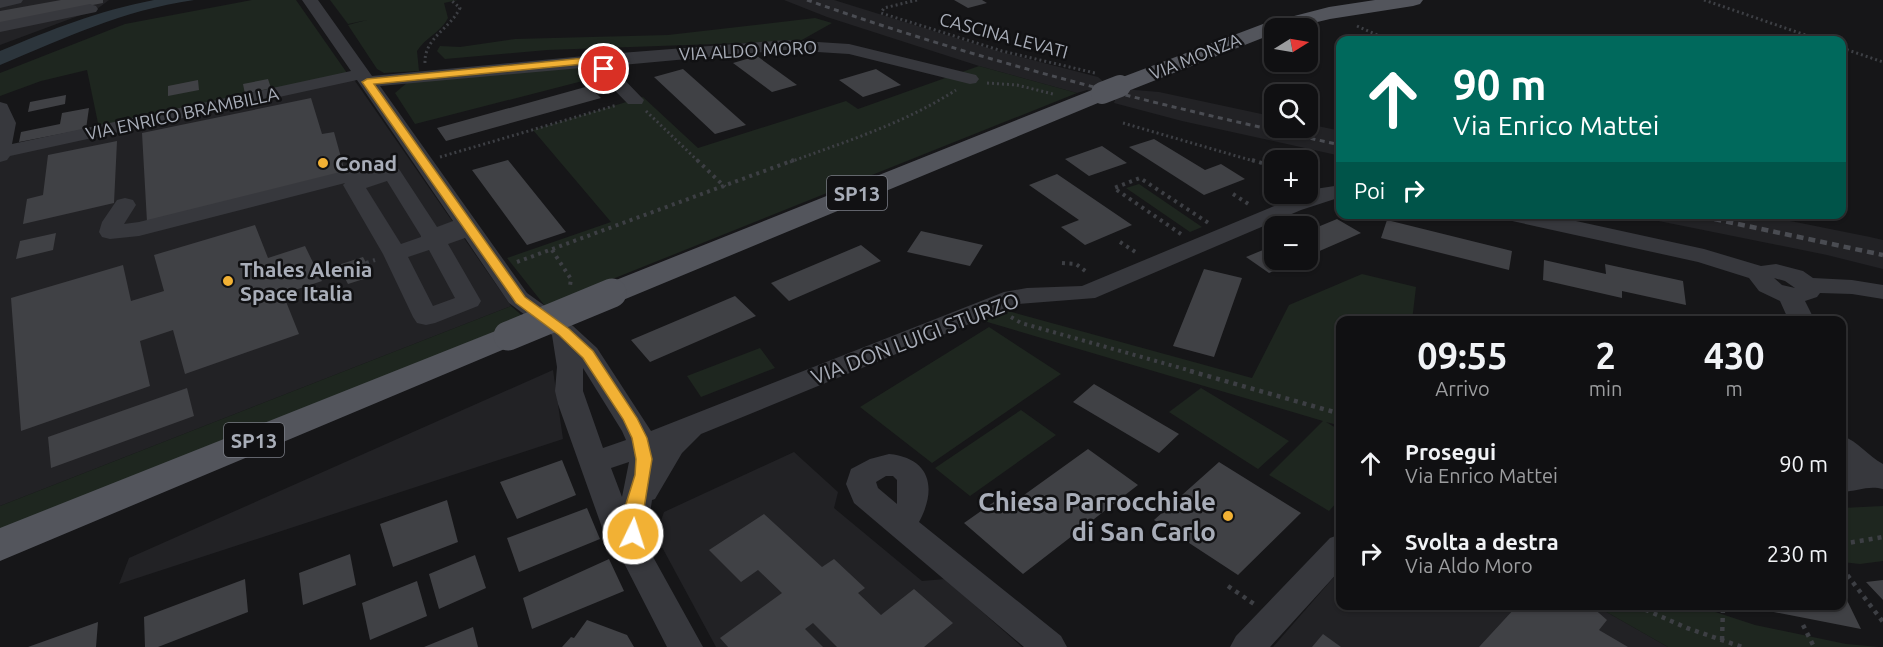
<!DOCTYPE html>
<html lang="it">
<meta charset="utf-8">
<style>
body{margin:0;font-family:Ubuntu,sans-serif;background:#1e1e20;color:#f1f3f6;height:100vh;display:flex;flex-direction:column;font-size:22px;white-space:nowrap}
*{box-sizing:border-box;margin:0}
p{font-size:20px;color:#9c9d9f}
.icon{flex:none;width:33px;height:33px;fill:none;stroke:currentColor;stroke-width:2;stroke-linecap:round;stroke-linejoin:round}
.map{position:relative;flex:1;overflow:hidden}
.panel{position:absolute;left:1336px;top:316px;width:510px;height:294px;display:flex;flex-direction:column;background:#101012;border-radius:12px;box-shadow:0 2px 4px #0004,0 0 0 2px #303032}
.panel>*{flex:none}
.banner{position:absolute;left:1336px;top:36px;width:510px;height:183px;border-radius:12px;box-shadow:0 2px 4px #0004,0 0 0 2px #303032;background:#00695c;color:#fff;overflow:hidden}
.needle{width:39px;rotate:79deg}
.tools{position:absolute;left:1264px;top:18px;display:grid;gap:12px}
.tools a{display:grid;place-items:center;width:54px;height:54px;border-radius:12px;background:#101012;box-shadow:0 2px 4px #0004,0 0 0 2px #303032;font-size:30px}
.pin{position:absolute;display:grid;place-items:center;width:51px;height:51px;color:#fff;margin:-26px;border:3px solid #fff;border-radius:50%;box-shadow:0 2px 6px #0007}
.me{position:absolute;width:66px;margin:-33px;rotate:4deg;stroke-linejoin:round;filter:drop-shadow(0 0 4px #0008)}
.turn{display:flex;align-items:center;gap:21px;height:126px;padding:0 18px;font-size:27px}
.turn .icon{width:78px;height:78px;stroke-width:2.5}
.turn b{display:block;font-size:42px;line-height:51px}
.then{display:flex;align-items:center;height:57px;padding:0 18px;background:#0003;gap:12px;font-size:22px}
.eta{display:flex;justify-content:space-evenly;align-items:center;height:102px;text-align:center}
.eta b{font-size:36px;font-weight:600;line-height:42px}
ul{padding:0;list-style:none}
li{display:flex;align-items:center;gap:18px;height:90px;padding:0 18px}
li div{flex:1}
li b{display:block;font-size:22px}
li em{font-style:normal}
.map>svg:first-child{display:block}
.built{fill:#222225}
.green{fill:#1e261f}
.water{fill:#2c353c}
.building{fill:#404145}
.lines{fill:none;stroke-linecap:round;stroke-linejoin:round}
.path-far2{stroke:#3d3f44;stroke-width:3;stroke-dasharray:2 3;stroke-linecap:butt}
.path-far1{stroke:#3d3f44;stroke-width:4;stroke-dasharray:3 4.5;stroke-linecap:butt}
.path{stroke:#3d3f44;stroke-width:4.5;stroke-dasharray:4 5;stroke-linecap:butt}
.minor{fill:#37383d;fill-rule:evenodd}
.major{fill:#53555c;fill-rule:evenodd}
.rail-far1{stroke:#4a4c52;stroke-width:3;stroke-dasharray:5 4.5;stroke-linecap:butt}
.rail{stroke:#4a4c52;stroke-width:4.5;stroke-dasharray:7 5;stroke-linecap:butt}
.major-bridge-far1{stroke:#53555c;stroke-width:22}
.major-bridge{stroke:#53555c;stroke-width:29}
.route{fill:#f2b134;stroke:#9d7322;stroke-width:1.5}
.poi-dot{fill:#f2b134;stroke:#111113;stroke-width:2}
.labels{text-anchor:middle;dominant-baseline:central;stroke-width:5;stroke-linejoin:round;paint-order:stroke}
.far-street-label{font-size:18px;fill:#a8adb8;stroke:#111113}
.shield{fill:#111113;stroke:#7b7e86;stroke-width:1.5}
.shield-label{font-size:20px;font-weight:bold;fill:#a8adb8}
.poi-label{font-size:21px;font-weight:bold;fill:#a8adb8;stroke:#111113;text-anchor:start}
.street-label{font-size:21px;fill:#a8adb8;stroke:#111113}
.near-poi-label{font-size:26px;font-weight:bold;fill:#a8adb8;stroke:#111113;text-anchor:end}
</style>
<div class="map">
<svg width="1883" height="647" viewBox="0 0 1883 647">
<rect width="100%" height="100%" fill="#161618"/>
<path class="built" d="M0,0h109l-12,9 -97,36z
M784,0h50l164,51 100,26 7,6 30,7 24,2 116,25v11h33v-4l33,7v25l-159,-35 -68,-18 2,-6 -29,-7 -10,3 -98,-27 -152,-49z
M353,78l158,228 -511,200v-351z
M1629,215h131l110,22 13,3v29l-56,-14z
M553,370l10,69 -444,145 10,-26z
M794,452l44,40 -4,16 88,73 23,-2 77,68h-306l-60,-111 8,-24z
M1341,569v37h255l72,41h-395z"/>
<path class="green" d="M252,0h44l51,73 -248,55 -12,-58 -46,11 -41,15v-23l125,-49z
M330,0h128l-14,3 4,15c-7,14 -23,20 -31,33l2,20 -35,2 -7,-4 -29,-44 19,-5 -19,4z
M815,18l17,5 -32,18 -253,9 -102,9 -8,-8 3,-5 20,1 55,-8 153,-4z
M589,65l13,11 -187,48 -20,-31 13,-11z
M979,66l98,27 -532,213 -38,-48 104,-36 -78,-92 110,-33 55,51 148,-47 12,8z
M1139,184l63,43 -12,5 -64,-44z
M1362,274l54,13 -4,34h-71v105l-15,-4 15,9v67l-12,13 -60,-36 54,-54 -339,-100 24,-10 244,67 37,-73z
M511,306l15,13 -526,215v-28z
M989,327l72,47 -129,89 -72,-56z
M760,348l15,20 -74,29 -14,-21z
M1201,388l88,53 -31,28 -89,-57z
M1021,410l35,25 -86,61 -35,-28z
M1883,506v55l-23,3 -18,-2v-54z
M1596,606h101l58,19 91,19 33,3h-211z"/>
<path class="water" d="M154,0h40c-74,11 -126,37 -194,65v-14c53,-22 97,-40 154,-51z"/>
<path class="building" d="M61,0h42v3l-103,20v-12z
M954,0h28l5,3 -19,5z
M757,56l40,29 -25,7 -39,-29z
M683,69l63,56 -31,9 -61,-57z
M876,69l25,16 -38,12 -24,-17z
M268,79l3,9 -26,6 -2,-10z
M198,80l1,10 -31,6v-10z
M589,86l12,12 -155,43 -9,-13z
M66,95l-1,9 -37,8 2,-10z
M311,98l11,36 12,-2 11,40 -198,50 -5,-89z
M89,108l-3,21 -67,13 2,-10 39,-8 2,-11z
M1154,139l51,31 16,-6 24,15 -41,16 -75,-48z
M117,141l-3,62 -91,21 4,-25 16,-4 5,-40z
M1102,146l25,17 -38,13 -24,-17z
M508,160l58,72 -39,13 -55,-75z
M1057,174l75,51 -47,20 -24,-18 18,-7 -50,-35z
M1337,219l24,14 -53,23v-25z
M1387,220l125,31 -3,19 -128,-32z
M255,225l13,33 37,-12 17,35 -39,13 16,40 -114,40 -12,-44 -33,11 10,45 -129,45 -10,-133 112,-33 8,36 33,-10 -10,-36z
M921,231l62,14 -13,21 -63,-14z
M56,233l-3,17 -37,9 4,-18z
M861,245l20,16 -92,40 -18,-18z
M1275,245v15h26l-32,13 -23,-16z
M363,257l10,19 -25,8 -10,-19z
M1544,260l62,14 -1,-10 78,17 3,24 -64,-14v7l-79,-18z
M1204,269l38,9 -28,79 -41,-11z
M735,296l21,20 -106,46 -19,-22z
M1094,384l85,50 -20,19 -86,-51z
M187,388l7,28 -143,52 -3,-31z
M1088,449l50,36 -115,89 -59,-51 37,-26 9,8z
M562,460l14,35 -59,24 -17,-37z
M1219,462l82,51 -63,62 -84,-55z
M447,500l11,42 -65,25 -13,-43z
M587,508l13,31 -81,33 -12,-34z
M764,514l58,53 12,-8 31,29 -7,5 23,22 33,-26 39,34 -29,24h-87l-24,-24 -8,6 18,18h-95l-8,-9 62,-45 -24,-23 -17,12 -32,-32z
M350,554l6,31 -53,20 -4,-32z
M475,555l11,33 -47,21 -10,-35z
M609,559l15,32 -92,38 -9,-31z
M245,579l3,33 -90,35h-13l-1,-30z
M1883,580v20l-17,-18z
M417,581l10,35 -57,24 -8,-37z
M1842,590l19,39 -113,-22 94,-1z
M1512,606h79l16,14 -8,10 29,17h-149l36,-39z
M587,620l40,15 7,12h-72l9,-10 3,1z
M98,622l-2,25h-68z
M473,627l5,20h-54z
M1323,634l18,13h-29z"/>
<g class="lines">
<path class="path-far2" d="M917,0l-33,8 -3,5 121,38 93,22
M1704,0l116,40
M1357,26l32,14
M1842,48l41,14
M425,63c-1,-25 25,-34 35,-55l-9,-8
M987,83l30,2 36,9
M646,111l53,51
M1123,123l134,39
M440,157l177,-52
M790,162c57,-21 115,-39 166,-72"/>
<path class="path-far1" d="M697,160l28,27
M1252,160l23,7
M1233,194l17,11
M1181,234l-67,-46 26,-10 70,46
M1120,242l17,11
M552,250l19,29 -1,7
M517,262l277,-102
M366,263l9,-3
M1062,263l14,1 12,9
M1011,317l10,6 174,49"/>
<path class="path" d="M1190,371l151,43
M1842,544l41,-7
M1842,568l41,54
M1228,586l26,18
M1637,606l50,22 55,19
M1803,625l11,22
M1722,640l1,-32"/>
<path class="minor" d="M0,0h23l-2,3 -21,5z
M302,0h16l54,76 223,-21 191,-15 63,4 127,31 3,4 -3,4 -6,1 -121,-30 -63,-4 -175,16 33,34 -2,4h-14l-36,-37 -212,19 147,207 46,33 24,22 54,83 353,-139 23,-4 55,-2 233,-97 26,-4v12l-40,13 -206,88 -77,6 -317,130 -19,19 -27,46 -3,1 -3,20 3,35 51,92h-36l-42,-82 -21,-32 -46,-129 -3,-13 2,-24 -5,-32 -43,-32 -44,-65 -17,6 33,57 -3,5 -43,17 -9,2 -9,-2 -4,-6 -30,-63 -40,-69 2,-2 -206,53 -29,3 -8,-2 -3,-5 3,-10 15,-22 8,-2 8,2 3,5 -12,19 15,-2 201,-50 22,-11 7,-2 7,2 3,4 -12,9 25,-7 7,2 38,58 16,-6 -96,-141 -347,76 -3,4 -7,2v-60l7,2 9,19 -4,21 339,-73zM387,181l34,55v1l-20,7 -35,-56zM429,250l26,48 -22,8 -25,-49zM583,368l39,63 4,9 -23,8 -20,-57zM629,462l-7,35 -11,-29z
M90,4l6,2 2,3 -2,3 -96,20v-10z
M1500,214h44l160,35 57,17 15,-2 27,7 10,7 39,2 31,5v14l-31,-5 -32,-1 -3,4 -12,4 10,20h-26l-9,-20 -21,-10 -10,-13 -51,-16 -195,-43zM1774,278l11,3 10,7 -13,-3z
M1842,436c16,5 26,20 41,28v25c-14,-4 -26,2 -41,3v-22l4,-1 -4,-4z
M889,454c42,4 48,35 30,68l142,114 6,11h-43l-170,-144 -8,-19 5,-15 19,-10zM886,476h7l4,4v24l-19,-16 -2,-6z
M1341,534v35l-71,78h-40l6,-11 94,-98z"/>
<path class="major" d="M1375,0h48l-3,4 -7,2 -83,13 -38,9h-17v5l-147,58 -8,2 -8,-2 -3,-5 3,-5 151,-57 66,-17z
M1102,86l8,2 3,5 -3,5 -487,202 -11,2 -11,-2 -4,-7 4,-7z
M508,326l11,3 5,7 -5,7 -519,218v-33z"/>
<path class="rail-far1" d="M807,0c175,62 353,106 534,145"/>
<path class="rail" d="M1691,214l192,41"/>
<path class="major-bridge-far1" d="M1102,93l18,-7"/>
<path class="major-bridge" d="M508,336l104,-43"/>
</g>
<path class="route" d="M595,57l12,10v4h-7l-7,-8 -219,21 151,213 44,32 24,22 44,67 10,20 5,21 -13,80 -6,2 -6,-2 -3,-5 2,-30 9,-29 1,-16 -4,-21 -9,-19 -40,-61 -24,-23 -43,-32 -154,-221 5,-3z"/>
<g class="poi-dot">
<circle cx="323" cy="163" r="6"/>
<circle cx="228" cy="281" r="6"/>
<circle cx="1228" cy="516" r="6"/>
</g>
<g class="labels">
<g class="far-street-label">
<text transform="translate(1004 35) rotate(15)">CASCINA LEVATI</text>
<text transform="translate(748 50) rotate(-3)">VIA ALDO MORO</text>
<text transform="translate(1195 56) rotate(-22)">VIA MONZA</text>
<text transform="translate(182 113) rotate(-12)">VIA ENRICO BRAMBILLA</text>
</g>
<g class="shield">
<rect x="827" y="176" width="60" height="34" rx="4.5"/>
<rect x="224" y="423" width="60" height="34" rx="4.5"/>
</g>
<g class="shield-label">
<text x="857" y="193">SP13</text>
<text x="254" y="440">SP13</text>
</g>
<g class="poi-label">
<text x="335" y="163">Conad</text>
<text x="240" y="269">Thales Alenia<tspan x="240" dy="24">Space Italia</tspan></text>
</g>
<g class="street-label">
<text transform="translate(915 338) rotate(-21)">VIA DON LUIGI STURZO</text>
</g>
<g class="near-poi-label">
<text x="1216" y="501">Chiesa Parrocchiale<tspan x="1216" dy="30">di San Carlo</tspan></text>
</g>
</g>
</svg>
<div class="tools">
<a><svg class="needle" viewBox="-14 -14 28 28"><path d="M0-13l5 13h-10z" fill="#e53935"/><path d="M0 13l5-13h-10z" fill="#9c9d9f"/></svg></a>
<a><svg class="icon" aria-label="search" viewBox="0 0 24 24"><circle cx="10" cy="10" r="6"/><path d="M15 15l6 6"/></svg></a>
<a>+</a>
<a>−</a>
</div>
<div class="pin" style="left:604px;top:69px;background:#d93025"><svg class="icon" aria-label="arrive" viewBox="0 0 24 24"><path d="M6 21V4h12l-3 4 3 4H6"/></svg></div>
<svg class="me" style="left:633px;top:534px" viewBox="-20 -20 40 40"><circle r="17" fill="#f2b134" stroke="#fff" stroke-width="3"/><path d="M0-11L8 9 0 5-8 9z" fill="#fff"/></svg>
<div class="banner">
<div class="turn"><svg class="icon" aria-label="ahead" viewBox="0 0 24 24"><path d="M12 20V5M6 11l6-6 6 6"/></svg><div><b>90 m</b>Via Enrico Mattei</div></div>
<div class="then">Poi<svg class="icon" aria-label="right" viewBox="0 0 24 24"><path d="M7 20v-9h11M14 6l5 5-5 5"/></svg></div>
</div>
<section class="panel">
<div class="eta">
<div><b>09:55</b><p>Arrivo</p></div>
<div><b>2</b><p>min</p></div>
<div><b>430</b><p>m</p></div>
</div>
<ul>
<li><svg class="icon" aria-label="ahead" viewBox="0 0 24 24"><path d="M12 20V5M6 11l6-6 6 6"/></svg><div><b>Prosegui</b><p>Via Enrico Mattei</p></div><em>90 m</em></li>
<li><svg class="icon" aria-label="right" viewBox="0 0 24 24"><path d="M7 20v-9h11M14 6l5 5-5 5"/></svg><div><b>Svolta a destra</b><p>Via Aldo Moro</p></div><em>230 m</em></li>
</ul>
</section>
</div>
